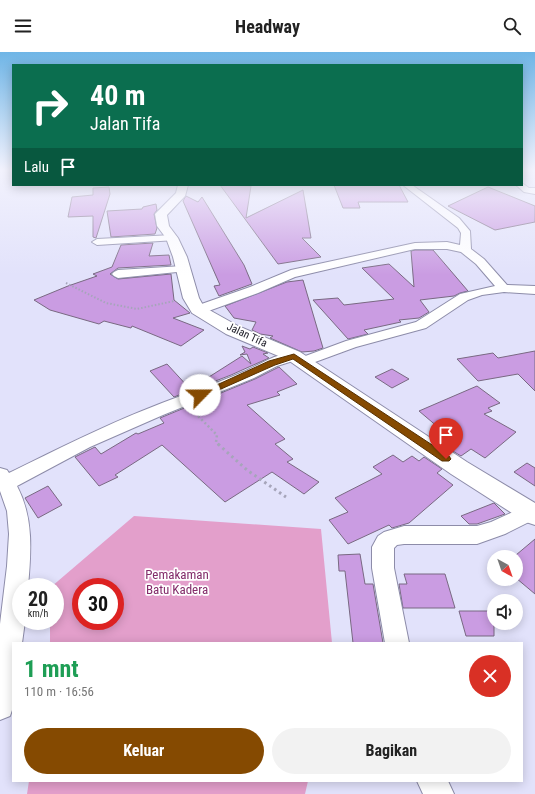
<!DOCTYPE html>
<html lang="id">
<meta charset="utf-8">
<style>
body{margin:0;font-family:"Roboto Condensed",sans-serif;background:#f2f2f2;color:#222;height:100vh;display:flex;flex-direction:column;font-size:15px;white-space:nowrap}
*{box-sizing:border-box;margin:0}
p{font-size:13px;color:#767676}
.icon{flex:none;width:22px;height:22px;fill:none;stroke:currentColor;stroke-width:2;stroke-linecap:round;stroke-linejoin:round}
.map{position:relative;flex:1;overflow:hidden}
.drawer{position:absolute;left:12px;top:590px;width:511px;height:140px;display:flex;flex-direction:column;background:#fff;border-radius:0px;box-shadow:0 2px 10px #0003}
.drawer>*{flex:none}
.top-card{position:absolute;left:12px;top:12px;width:511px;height:122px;border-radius:0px;box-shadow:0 2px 10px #0003;background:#0b6e4f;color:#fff;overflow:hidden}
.needle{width:26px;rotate:140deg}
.buttons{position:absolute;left:487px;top:498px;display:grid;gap:8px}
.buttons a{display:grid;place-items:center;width:36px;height:36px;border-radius:50%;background:#fff;box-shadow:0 2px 10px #0003;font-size:20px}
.speed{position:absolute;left:12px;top:526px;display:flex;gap:8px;font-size:20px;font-weight:700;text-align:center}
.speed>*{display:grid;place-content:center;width:52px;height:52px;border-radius:50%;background:#fff;box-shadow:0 2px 10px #0003;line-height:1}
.speed small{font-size:10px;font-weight:400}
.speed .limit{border:6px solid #d22;background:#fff;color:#111}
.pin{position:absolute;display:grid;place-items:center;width:34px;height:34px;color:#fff;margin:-41px -17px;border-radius:50% 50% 50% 0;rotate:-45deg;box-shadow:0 0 4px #0007}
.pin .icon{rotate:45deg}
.me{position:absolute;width:44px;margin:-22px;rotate:67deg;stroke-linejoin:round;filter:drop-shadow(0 0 3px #0008)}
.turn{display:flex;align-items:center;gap:14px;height:84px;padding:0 12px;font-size:18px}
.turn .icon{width:52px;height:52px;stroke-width:2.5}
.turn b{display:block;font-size:28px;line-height:34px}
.then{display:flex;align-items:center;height:38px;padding:0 12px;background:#0003;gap:8px;font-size:15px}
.round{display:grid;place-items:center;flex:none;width:42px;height:42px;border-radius:21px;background:#f2f2f2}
.overview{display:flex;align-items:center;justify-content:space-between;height:68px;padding:0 12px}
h1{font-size:24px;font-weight:700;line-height:30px;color:#1e9e55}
.primary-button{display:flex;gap:8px;margin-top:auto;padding:8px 12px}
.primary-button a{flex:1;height:46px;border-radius:24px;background:#854a01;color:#fff;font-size:16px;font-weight:700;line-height:46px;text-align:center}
.primary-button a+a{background:#f2f2f2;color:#222}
header{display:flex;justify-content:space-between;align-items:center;height:52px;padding:0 12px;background:#fff;font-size:18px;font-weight:700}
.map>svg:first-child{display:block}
.green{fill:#e39fcb;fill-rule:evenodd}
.building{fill:#ca9ce2;stroke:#796982}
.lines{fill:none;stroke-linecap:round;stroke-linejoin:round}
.minor-casing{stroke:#8d8ca9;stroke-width:2}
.tertiary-casing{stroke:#8d8ca9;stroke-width:2}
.path-far2{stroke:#a6a5ba;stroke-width:2;stroke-dasharray:1.5 2;stroke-linecap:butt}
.path-far1{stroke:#a6a5ba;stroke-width:2.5;stroke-dasharray:2 2.5;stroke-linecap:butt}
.path{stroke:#a6a5ba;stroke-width:3;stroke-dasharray:2.5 3.5;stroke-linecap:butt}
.minor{fill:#fff;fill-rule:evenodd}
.tertiary{fill:#fff;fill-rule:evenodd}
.route{fill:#854a01;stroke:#563001}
.labels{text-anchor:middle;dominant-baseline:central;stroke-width:3.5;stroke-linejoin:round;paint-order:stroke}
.street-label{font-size:11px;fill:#1d1c27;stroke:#fff}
.near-park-label{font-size:13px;fill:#832c6a;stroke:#fff}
</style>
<header><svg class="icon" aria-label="menu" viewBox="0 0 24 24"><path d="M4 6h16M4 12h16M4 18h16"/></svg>Headway<svg class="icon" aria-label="search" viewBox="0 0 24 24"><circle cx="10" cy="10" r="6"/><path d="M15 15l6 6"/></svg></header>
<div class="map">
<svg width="535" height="742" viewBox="0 0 535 742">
<rect width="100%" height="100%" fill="#e2e2fb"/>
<path class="green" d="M134,464l187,13 11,114h-282v-22h5v-34h-4zM81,535h34v34h-34z
M29,729h279l-3,13h-278z"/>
<path class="building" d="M220,133l31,1 -5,32 57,-28 8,48h-9l19,19 -43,7z
M334,133h65l9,17h-50l2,6h-17z
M109,135l1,7 -14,44 -3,-1v-21l-25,1 4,-20 21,-2v-7z
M488,135l47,19v16l-40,8 -47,-24z
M186,144l12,6 4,-5 42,68 8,19 -33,12 -5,-10 6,-1 -37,-84z
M156,152l1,6 -3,4 3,14 -2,6 -44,3 -4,-26 35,-2 1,-2z
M153,191l-4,13 20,-1 2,10 -53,3 -8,6 8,5 53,-5 3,26 16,13 -17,5 31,12 -23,16 -49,-20 -1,2 -27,-7 -5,3 -49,-14 -16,-10 34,-14 29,-10 -4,-2 19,-7 9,-22z
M415,198h18l35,41 -8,2 -6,3 -34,4 9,12 -10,6 -20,2 2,2 -37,8 4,4 -20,5 -35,-39 25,-2 6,7 50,-6 -32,-31 27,-4 25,23 -3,-36z
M303,228l20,68 -9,3 -12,1 -32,-14 3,-2 -13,-2 -8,-4 4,-8 -22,-4 -9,-12 62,-24z
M242,294l8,3 3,-2 15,6 -5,1 6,4 -38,17 -57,22 -24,-26 17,-7 23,25 52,-33 9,8 -4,-10 -7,1 5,-3z
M535,299v40l-17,-17 -40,7 -21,-22 36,-6 5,5z
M279,315l18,17 -20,8 3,3 -33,10 38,34 -10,5 18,15 -6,3 32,20 -15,12 -32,-22 -47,30 -63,-57 -47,30 3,2 -19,9 -24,-29 20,-10 6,7 35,-21 2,1 26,-11 -4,-5 95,-39z
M392,317l17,10 -17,9 -17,-11z
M477,334l23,17 -12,5 4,3 -8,3 32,18 -31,26 -14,-9 -10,7 -18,-11 9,-6 -33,-28z
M393,403l10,7 9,-6 7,5 5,-4 18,12 -5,4 16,12 -44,38 -17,5 -3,-3 -41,19 -19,-24 19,-8 -13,-14 47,-24 -9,-7z
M527,411l8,5v18l-21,-14z
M48,434l14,19 -24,13 -13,-20z
M494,451l11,11 -28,10h-8l-8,-8z
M535,487v55l-19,-16v-23z
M360,502l5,30h8l10,59h-30l-8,-72h-6l-1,-16z
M404,522h41l10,34h-52l-4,-24h8z
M459,559h35v25h-28z"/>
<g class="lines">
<g class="minor-casing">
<path id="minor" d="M522,131l7,5h6v6l-11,-2 -8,-7h6z
M403,133h9l47,33 11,13 1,18 13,10 23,26 28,1v8l-31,-2 -22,3 -14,5 -42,28 -70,19 -49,18 -5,1 -5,-1 -2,-3 1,-2 -19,6 -23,12 -91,37 -73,32 -73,39c17,32 14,66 11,101h-7v34h4l-3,22h-9v64l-3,9 -10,4v-96l7,-58 2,-32 -2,-23 -7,-20v-23l7,2 2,3c47,-23 94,-47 143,-66 30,-12 61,-22 91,-35 15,-6 39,-23 56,-19l2,3 -1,2 46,-17 70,-19 44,-28 35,-8 -19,-22 -15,-12 -14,-3h-32l-120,28 -37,16 -55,20h-10l-1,-3 1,-3 57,-20 41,-17 124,-27 32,-1 13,3 1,-12 -3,-5z
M172,183l4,1 1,2 -1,2 -79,5 -5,-3 5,-3z
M183,214l4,1 2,2 -2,2 -69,7 -4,-2 -2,-2 2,-2 4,-2z
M530,452l5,2v13l-30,15 -28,10h-73l-7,1 -3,3v20l15,75h-24l-13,-75v-21l6,-11 6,-4 20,-6h73l14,-4z
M417,729h31l6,13h-31z"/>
</g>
<g class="tertiary-casing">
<path id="tertiary" d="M178,133h10l-3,11 -18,19 2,11 9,12 9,19 12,41 5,9 34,19 62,26 167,110 68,41v22l-9,-3 -75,-48 -163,-114 -62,-26 -34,-21 -9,-15 -10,-41 -7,-19 -9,-12 -2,-12 21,-21z"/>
</g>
<path class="path-far2" d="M66,231l40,20 31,6 37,-8"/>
<path class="path-far1" d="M195,361l22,22 -1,7 3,3"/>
<path class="path" d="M218,392l29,26 39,27"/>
<use href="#minor" class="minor"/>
<use href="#tertiary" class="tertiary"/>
</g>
<linearGradient id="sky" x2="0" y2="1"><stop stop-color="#6fb5e6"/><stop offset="0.53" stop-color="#f2f2fd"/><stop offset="1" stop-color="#f2f2fd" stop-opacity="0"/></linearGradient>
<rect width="535" height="223" fill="url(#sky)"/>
<path class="route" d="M294,302l155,102 2,3 -2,2h-7l-149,-102 -18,6 -72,32 -3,1 -5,-3 74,-34z"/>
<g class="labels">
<g class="street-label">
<text transform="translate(247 283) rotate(25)">Jalan Tifa</text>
</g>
<g class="near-park-label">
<text x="177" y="522">Pemakaman<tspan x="177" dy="15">Batu Kadera</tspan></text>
</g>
</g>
</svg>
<div class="buttons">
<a><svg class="needle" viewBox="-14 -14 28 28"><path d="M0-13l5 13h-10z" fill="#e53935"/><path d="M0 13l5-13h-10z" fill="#767676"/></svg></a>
<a><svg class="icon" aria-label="sound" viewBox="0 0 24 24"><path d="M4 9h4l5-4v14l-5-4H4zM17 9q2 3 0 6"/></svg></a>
</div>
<div class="speed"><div>20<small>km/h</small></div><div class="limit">30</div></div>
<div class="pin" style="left:446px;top:407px;background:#d93025"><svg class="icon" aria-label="arrive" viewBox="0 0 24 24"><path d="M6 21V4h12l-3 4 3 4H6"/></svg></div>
<svg class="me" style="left:200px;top:343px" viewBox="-20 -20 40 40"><circle r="19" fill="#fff"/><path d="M0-13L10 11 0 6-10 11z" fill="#854a01"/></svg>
<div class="top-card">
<div class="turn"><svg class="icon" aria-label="right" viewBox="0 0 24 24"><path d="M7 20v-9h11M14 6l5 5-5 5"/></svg><div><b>40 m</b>Jalan Tifa</div></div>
<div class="then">Lalu<svg class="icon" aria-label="arrive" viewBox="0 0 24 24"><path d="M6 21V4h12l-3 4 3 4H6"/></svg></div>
</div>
<section class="drawer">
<div class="overview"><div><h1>1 mnt</h1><p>110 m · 16:56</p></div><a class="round" style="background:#d93025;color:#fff"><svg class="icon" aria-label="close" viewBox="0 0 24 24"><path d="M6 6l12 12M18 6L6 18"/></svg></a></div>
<div class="primary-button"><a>Keluar</a><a>Bagikan</a></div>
</section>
</div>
